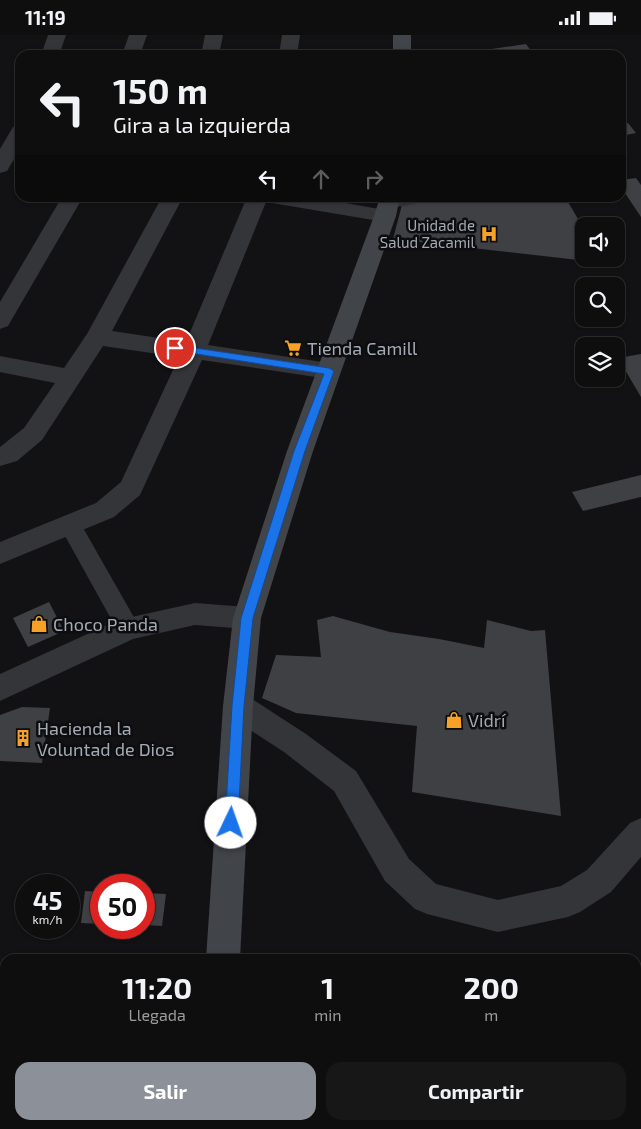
<!DOCTYPE html>
<html lang="es">
<meta charset="utf-8">
<style>
body{margin:0;font-family:"Exo 2",sans-serif;background:#171718;color:#f1f3f6;height:100vh;display:flex;flex-direction:column;font-size:19px;white-space:nowrap}
*{box-sizing:border-box;margin:0}
p{font-size:16px;color:#9b9c9e}
.icon{flex:none;width:28px;height:28px;fill:none;stroke:currentColor;stroke-width:2;stroke-linecap:round;stroke-linejoin:round}
.map{position:relative;flex:1;overflow:hidden}
.sheet{position:absolute;left:0px;top:919px;width:641px;height:176px;display:flex;flex-direction:column;background:#0e0e0f;border-radius:15px 15px 0 0;box-shadow:0 1px 4px #0004,0 0 0 1px #2e2e2f}
.sheet>*{flex:none}
.banner{position:absolute;left:15px;top:15px;width:611px;height:152px;border-radius:15px;box-shadow:0 1px 4px #0004,0 0 0 1px #2e2e2f;background:#0e0e0f;color:#f1f3f6;overflow:hidden}
.buttons{position:absolute;left:575px;top:182px;display:grid;gap:10px}
.buttons a{display:grid;place-items:center;width:50px;height:50px;border-radius:10px;background:#0e0e0f;box-shadow:0 1px 4px #0004,0 0 0 1px #2e2e2f;font-size:25px}
.speed{position:absolute;left:15px;top:839px;display:flex;gap:10px;font-size:25px;font-weight:700;text-align:center}
.speed>*{display:grid;place-content:center;width:65px;height:65px;border-radius:50%;background:#0e0e0f;box-shadow:0 1px 4px #0004,0 0 0 1px #2e2e2f;line-height:1}
.speed small{font-size:12px;font-weight:400}
.speed .limit{border:8px solid #d22;background:#fff;color:#111}
.pin{position:absolute;display:grid;place-items:center;width:42px;height:42px;color:#fff;margin:-21px;border:2px solid #fff;border-radius:50%;box-shadow:0 1px 5px #0007}
.me{position:absolute;width:55px;margin:-28px;rotate:3deg;stroke-linejoin:round;filter:drop-shadow(0 0 4px #0008)}
.turn{display:flex;align-items:center;gap:18px;height:105px;padding:0 15px;font-size:22px}
.turn .icon{width:65px;height:65px;stroke-width:2.5}
.turn b{display:block;font-size:35px;line-height:42px}
.lanes{display:flex;align-items:center;height:48px;padding:0 15px;background:#0003;justify-content:center;gap:25px;direction:ltr}
.lanes .off{opacity:.35}
.eta{display:flex;justify-content:space-evenly;align-items:center;height:85px;text-align:center}
.eta b{font-size:30px;font-weight:700;line-height:35px}
.cta{display:flex;gap:10px;margin-top:auto;padding:10px 15px}
.cta a{flex:1;height:58px;border-radius:15px;background:#8c9099;color:#fff;font-size:20px;font-weight:700;line-height:58px;text-align:center}
.cta a+a{background:#171718;color:#f1f3f6}
.status{display:flex;justify-content:space-between;align-items:center;height:35px;padding:0 25px;background:#0e0e0f;direction:ltr}
.status svg{height:14px;fill:currentColor}
.map>svg:first-child{display:block}
.building{fill:#3e4044}
.lines{fill:none;stroke-linecap:round;stroke-linejoin:round}
.service{fill:#333539;fill-rule:evenodd}
.pedestrian{fill:#333539;fill-rule:evenodd}
.minor{fill:#333539;fill-rule:evenodd}
.tertiary{fill:#333539;fill-rule:evenodd}
.secondary{fill:#414449;fill-rule:evenodd}
.route{fill:#1a73e8;stroke:#114b97}
.labels{text-anchor:middle;dominant-baseline:central;stroke-width:5;stroke-linejoin:round;paint-order:stroke}
.far-poi-label{font-size:15px;fill:#a3aab5;stroke:#0d0d0f;text-anchor:end}
.poi-label{font-size:18px;fill:#a3aab5;stroke:#0d0d0f;text-anchor:start}
</style>
<div class="status"><b>11:19</b><svg viewBox="0 0 49 12"><path d="M0 12V9h3v3zM5 12V6h3v6zM10 12V3h3v9zM15 12V0h3v12zM26 1h20v11H26zM47 4h2v5h-2z"/></svg></div>
<div class="map">
<svg width="641" height="1094" viewBox="0 0 641 1094">
<rect width="100%" height="100%" fill="#121214"/>
<path class="building" d="M526,9l8,11h-46l-3,-5z
M470,16l3,4h-27v-1z
M628,88l8,10 -15,3v-12z
M636,143l5,7v32l-20,-30v-7z
M404,162h161l19,32v30h18l3,4 -212,-24z
M641,319v43l-23,-39z
M641,440v22l-58,14 -11,-19z
M49,567l15,29 -36,16 -15,-29z
M333,581l57,16 49,7 45,9 3,-28 44,11 14,-1 16,186 -149,-24 5,-66 -121,-13 -34,-15 14,-43 45,2 -4,-37z
M22,672l28,1 -8,55 -42,-2v-46z
M85,856l16,1v32l-20,-1z
M144,858l22,1 -4,32 -18,-1z"/>
<g class="lines">
<path class="service" d="M411,162h16c-9,8 -34,14 -44,5l6,-3z"/>
<path class="pedestrian" d="M70,482l8,2 58,102 4,7 -4,7 -8,3 -8,-3 -61,-110 3,-6z"/>
<path class="minor" d="M48,0h18l-7,20h-18z
M129,0h18l-7,20h-18z
M205,0h18l-4,20h-18z
M282,0h18l-3,20h-18z
M20,90v24l-13,22 -7,2v-24l13,-22z
M62,162h21l-75,129 -8,3v-27z
M162,162h21l-71,134 74,11 61,-145h65l73,13 7,1 4,5 -4,5 -7,1 -119,-20 -58,143 121,18 8,2 4,6 -4,6 -8,2 -127,-19 -62,135 -26,22 -114,47v-22l96,-39 25,-21 58,-125 -76,-11 -61,94 -25,21 -17,5v-19l24,-19 31,-45 -55,-11v-16l64,12 23,-34z
M238,658l11,4 57,37 50,37 53,88 27,25 62,16 63,-14 26,-16 43,-47 11,-5v39l-30,35 -31,20 -12,5 -70,15 -71,-18 -12,-5 -30,-28 -51,-90 -50,-39 -57,-37 -4,-9 4,-9z"/>
<path class="tertiary" d="M195,568l52,4 10,3 4,8 -4,8 -10,3 -52,-4 -62,14 -133,62v-27l118,-54z"/>
<path class="secondary" d="M393,0h18v20h-18z
M380,162h20l-4,19 -83,235 -52,167 -8,88 -13,253h-34l17,-253 10,-88 54,-167 87,-235z
M195,1090h38v4h-38z"/>
</g>
<path class="route" d="M175,310l154,23 5,3 -29,80 -52,167 -9,88 -6,117 -2,4 -5,2 -4,-2 -2,-4 7,-117 9,-88 53,-167 30,-77 -153,-24 -1,-2z"/>
<defs>
<g id="hospital-bare" transform="scale(1.35)"><path d="M-5-5h3v3.5h4V-5h3V5h-3V1.5h-4V5h-3Z" fill="#f7a127" stroke="#0d0d0f" stroke-width="2.5" paint-order="stroke"/></g>
<g id="supermarket-bare" transform="scale(1.35)"><path d="M-6-5.5h2.5l.6 2H6L4.5 2H-2.5L-4.4-4H-6ZM-1.5 3.2a1.3 1.3 0 1 0 .1 0ZM3 3.2a1.3 1.3 0 1 0 .1 0Z" fill="#f7a127" stroke="#0d0d0f" stroke-width="2.5" paint-order="stroke"/></g>
<g id="shop-bare" transform="scale(1.35)"><path d="M-5-2.5h2.3a2.7 3.5 0 0 1 5.4 0H5L5.5 6h-11ZM-1.5-2.5h3a1.5 2.3 0 0 0-3 0Z" fill="#f7a127" stroke="#0d0d0f" stroke-width="2.5" paint-order="stroke"/></g>
<g id="building-bare" transform="scale(1.35)"><path d="M-4-6H4V6H1V3H-1V6H-4ZM-2.5-4.3h1.7v1.8h-1.7ZM.8-4.3h1.7v1.8H.8ZM-2.5-1h1.7V.8h-1.7ZM.8-1h1.7V.8H.8Z" fill="#f7a127" stroke="#0d0d0f" stroke-width="2.5" paint-order="stroke"/></g>
</defs>
<g fill-rule="evenodd">
<use href="#hospital-bare" x="489" y="199"/>
<use href="#supermarket-bare" x="293" y="313"/>
<use href="#shop-bare" x="39" y="589"/>
<use href="#shop-bare" x="454" y="685"/>
<use href="#building-bare" x="23" y="703"/>
</g>
<g class="labels">
<g class="far-poi-label">
<text x="475" y="190">Unidad de<tspan x="475" dy="17">Salud Zacamil</tspan></text>
</g>
<g class="poi-label">
<text x="307" y="313">Tienda Camill</text>
<text x="53" y="589">Choco Panda</text>
<text x="468" y="685">Vidrí</text>
<text x="37" y="693">Hacienda la<tspan x="37" dy="21">Voluntad de Dios</tspan></text>
</g>
</g>
</svg>
<div class="buttons">
<a><svg class="icon" aria-label="sound" viewBox="0 0 24 24"><path d="M4 9h4l5-4v14l-5-4H4zM17 9q2 3 0 6"/></svg></a>
<a><svg class="icon" aria-label="search" viewBox="0 0 24 24"><circle cx="10" cy="10" r="6"/><path d="M15 15l6 6"/></svg></a>
<a><svg class="icon" aria-label="layers" viewBox="0 0 24 24"><path d="M12 4l9 5-9 5-9-5zM3 14l9 5 9-5"/></svg></a>
</div>
<div class="speed"><div>45<small>km/h</small></div><div class="limit">50</div></div>
<div class="pin" style="left:175px;top:313px;background:#d93025"><svg class="icon" aria-label="arrive" viewBox="0 0 24 24"><path d="M6 21V4h12l-3 4 3 4H6"/></svg></div>
<svg class="me" style="left:231px;top:788px" viewBox="-20 -20 40 40"><circle r="19" fill="#fff"/><path d="M0-13L10 11 0 6-10 11z" fill="#1a73e8"/></svg>
<div class="banner">
<div class="turn"><svg class="icon" aria-label="left" viewBox="0 0 24 24"><path d="M17 20v-9H6M10 6l-5 5 5 5"/></svg><div><b>150 m</b>Gira a la izquierda</div></div>
<div class="lanes"><svg class="icon" aria-label="left" viewBox="0 0 24 24"><path d="M17 20v-9H6M10 6l-5 5 5 5"/></svg><svg class="icon off" aria-label="ahead" viewBox="0 0 24 24"><path d="M12 20V5M6 11l6-6 6 6"/></svg><svg class="icon off" aria-label="right" viewBox="0 0 24 24"><path d="M7 20v-9h11M14 6l5 5-5 5"/></svg></div>
</div>
<section class="sheet">
<div class="eta">
<div><b>11:20</b><p>Llegada</p></div>
<div><b>1</b><p>min</p></div>
<div><b>200</b><p>m</p></div>
</div>
<div class="cta"><a>Salir</a><a>Compartir</a></div>
</section>
</div>
